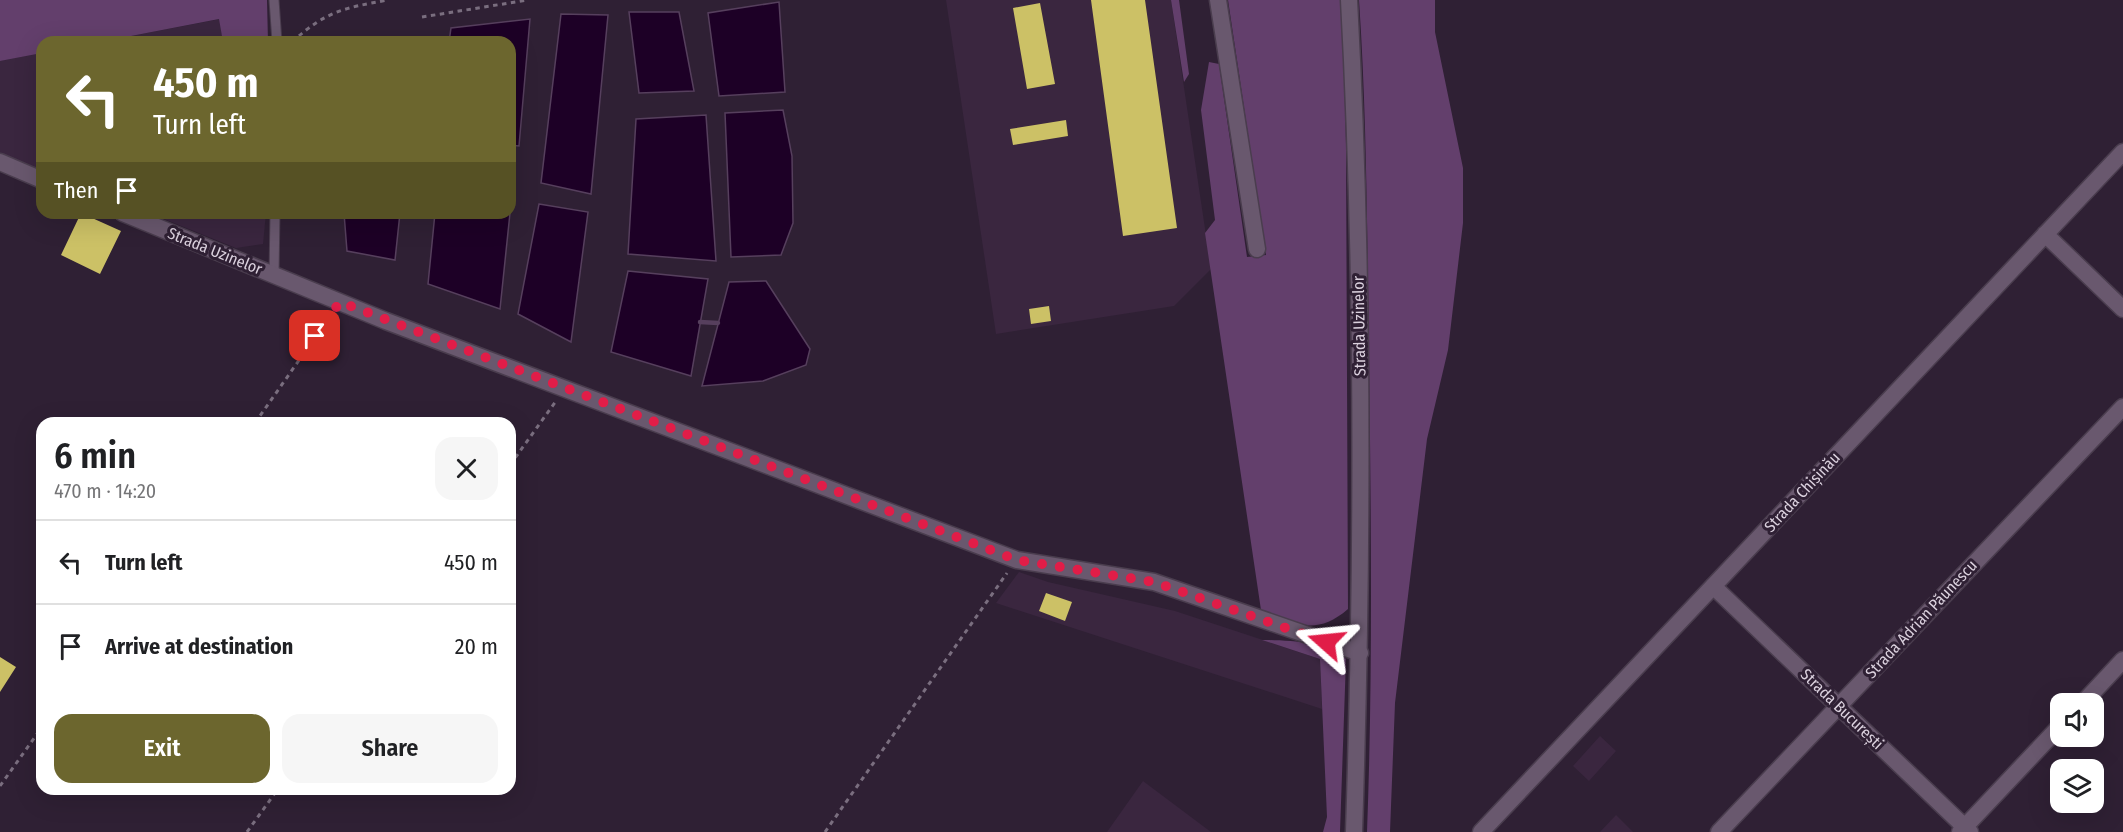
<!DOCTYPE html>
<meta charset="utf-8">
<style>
body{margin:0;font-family:"Fira Sans Condensed",sans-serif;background:#f6f6f6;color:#202124;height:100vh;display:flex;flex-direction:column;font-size:22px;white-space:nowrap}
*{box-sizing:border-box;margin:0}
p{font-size:20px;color:#757577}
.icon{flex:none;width:33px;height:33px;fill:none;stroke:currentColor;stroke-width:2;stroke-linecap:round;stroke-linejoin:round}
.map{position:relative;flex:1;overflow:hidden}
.details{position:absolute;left:36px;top:417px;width:480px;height:378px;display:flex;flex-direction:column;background:#fff;border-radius:18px;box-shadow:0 6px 24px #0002}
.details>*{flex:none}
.hud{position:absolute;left:36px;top:36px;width:480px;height:183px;border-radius:18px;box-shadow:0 6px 24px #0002;background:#6c662e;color:#fff;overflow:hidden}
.controls{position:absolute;left:2050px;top:693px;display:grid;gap:12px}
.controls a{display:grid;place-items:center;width:54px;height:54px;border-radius:12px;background:#fff;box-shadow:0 6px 24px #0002;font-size:30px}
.pin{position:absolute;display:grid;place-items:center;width:51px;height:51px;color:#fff;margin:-26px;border-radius:12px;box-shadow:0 3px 9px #0006}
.me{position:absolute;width:66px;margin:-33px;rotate:288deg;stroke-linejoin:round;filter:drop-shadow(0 0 4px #0008)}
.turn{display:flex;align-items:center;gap:21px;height:126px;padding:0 18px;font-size:27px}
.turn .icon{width:78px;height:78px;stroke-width:2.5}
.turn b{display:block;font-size:42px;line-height:51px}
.then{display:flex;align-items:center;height:57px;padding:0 18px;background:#0003;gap:12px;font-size:22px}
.round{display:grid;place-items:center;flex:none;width:63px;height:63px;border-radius:18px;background:#f6f6f6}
.overview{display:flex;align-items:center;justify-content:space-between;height:102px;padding:0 18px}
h1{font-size:36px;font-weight:600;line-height:45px}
.action{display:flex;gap:12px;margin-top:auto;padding:12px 18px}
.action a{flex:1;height:69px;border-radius:18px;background:#6c662e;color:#fff;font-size:24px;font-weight:600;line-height:69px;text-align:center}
.action a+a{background:#f6f6f6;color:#202124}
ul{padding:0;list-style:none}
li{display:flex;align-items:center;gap:18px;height:84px;padding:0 18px;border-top:2px solid #e0e0e0}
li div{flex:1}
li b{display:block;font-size:22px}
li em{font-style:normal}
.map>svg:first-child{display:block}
.built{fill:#3a263f}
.green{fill:#633f6c}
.water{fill:#1d0026;stroke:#563f5d;stroke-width:1.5}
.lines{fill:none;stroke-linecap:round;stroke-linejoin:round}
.stream{stroke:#563f5d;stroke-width:4.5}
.building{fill:#ccc166}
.service-casing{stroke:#4a3d4e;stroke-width:11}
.minor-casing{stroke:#4a3d4e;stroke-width:19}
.tertiary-casing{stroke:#4a3d4e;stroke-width:19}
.path{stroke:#7a6e7f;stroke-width:3;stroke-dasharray:4.5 4.5;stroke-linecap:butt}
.service{stroke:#69586e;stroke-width:9}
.minor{stroke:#69586e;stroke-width:16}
.tertiary{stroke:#69586e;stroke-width:16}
.route{stroke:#e11d48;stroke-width:10;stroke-dasharray:0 18}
.labels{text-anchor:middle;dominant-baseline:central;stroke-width:6;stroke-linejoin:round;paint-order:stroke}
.street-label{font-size:16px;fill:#dbd1de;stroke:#2f2034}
</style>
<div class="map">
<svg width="2123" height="832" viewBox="0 0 2123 832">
<rect width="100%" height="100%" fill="#2f2034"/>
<path class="built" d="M946,0h225l40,269 -37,37 -178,28z
M220,19l3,23h-123z
M42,53v117l-42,-17v-92z
M149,213h117l-3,31 -27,4z
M1019,572l29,10 127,29 145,48 2,50 -326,-106z
M1600,736l16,15 -27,30 -16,-15z
M1143,781l68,51h-104z
M1616,815l17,17h-33z"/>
<path class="green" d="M0,0h267l1,42h-45l-4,-23 -119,23h-58v11l-42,8z
M1171,0h8l10,74 -5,8z
M1228,0h114l4,143 2,466c-31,27 -53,16 -87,1l-56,-377 10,-13 -14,-110 8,-48 10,2 28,193 19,-2z
M1359,0h76v32l28,136v55l-15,127 -21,89 -32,264 -5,129h-23c6,-159 4,-318 2,-477 -2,-119 -2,-237 -10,-355z
M1262,640c20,0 74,2 84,19l-6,173h-17l4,-15 -7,-158z"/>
<path class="water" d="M779,2l6,90 -66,4 -11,-83z
M629,12h50l15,79 -55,2z
M561,14l47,1 -17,179 -50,-11z
M530,19l-11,127 -9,-1v-103h-61l2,-14z
M783,110l9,46 1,67 -12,32 -50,2 -6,-144z
M706,115l10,146 -88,-7 8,-135z
M539,204l49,8 -17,130 -53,-28z
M344,213h56l-5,47 -48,-9z
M435,213h75l-10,96 -72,-25z
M628,271l80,8 -17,97 -80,-24z
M766,281l44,68 -4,16 -43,16 -61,5 27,-104z"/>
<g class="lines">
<path class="stream" d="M700,322l18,1"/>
</g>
<path class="building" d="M1091,0h54l32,228 -54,8z
M1040,3l15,81 -28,5 -14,-81z
M1066,120l2,16 -55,9 -3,-16z
M81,213l40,18 -21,43 -39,-19z
M1049,306l2,15 -20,3 -2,-15z
M1046,593l26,9 -7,19 -26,-10z
M0,657l16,10 -16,25z"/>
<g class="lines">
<g class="service-casing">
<path id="service" d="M274,0l3,42
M274,275l1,-62"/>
</g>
<g class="minor-casing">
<path id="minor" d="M1218,0l39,249
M0,162l42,18
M123,213l263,108 631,239 137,22 206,71
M2045,234l78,75
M1713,586l257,246
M2082,704l41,-44
M1481,832l642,-680
M1719,832l404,-425
M1960,832l101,-107"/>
</g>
<g class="tertiary-casing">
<path id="tertiary" d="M1349,0c15,277 14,555 5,832"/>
</g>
<path class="path" d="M422,17l106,-17
M292,42c34,-31 52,-34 96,-42
M255,423l75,-107
M510,465l46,-64
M0,786l42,-59
M247,832l31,-43
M825,832l182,-259"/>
<use href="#service" class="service"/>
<use href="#minor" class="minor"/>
<use href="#tertiary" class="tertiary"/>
</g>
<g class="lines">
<path class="route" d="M315,336l25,-34 677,258 137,22 172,60"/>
</g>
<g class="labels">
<g class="street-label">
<text transform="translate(215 251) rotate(22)">Strada Uzinelor</text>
<text transform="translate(1359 326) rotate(-91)">Strada Uzinelor</text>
<text transform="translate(1802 492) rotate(-47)">Strada Chișinău</text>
<text transform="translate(1921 619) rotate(-47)">Strada Adrian Păunescu</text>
<text transform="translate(1842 709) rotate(44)">Strada București</text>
</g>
</g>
</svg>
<div class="controls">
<a><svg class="icon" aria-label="sound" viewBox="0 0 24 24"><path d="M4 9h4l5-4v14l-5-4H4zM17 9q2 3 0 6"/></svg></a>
<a><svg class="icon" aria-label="layers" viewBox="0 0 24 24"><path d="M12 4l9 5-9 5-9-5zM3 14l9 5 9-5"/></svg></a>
</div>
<div class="pin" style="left:315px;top:336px;background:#d93025"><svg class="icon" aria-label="arrive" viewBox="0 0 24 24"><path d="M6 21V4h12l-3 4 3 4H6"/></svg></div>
<svg class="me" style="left:1326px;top:642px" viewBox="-20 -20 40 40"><path d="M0-17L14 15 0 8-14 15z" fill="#e11d48" stroke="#fff" stroke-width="4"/></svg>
<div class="hud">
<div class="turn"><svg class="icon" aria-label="left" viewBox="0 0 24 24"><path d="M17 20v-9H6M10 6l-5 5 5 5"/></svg><div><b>450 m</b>Turn left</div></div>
<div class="then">Then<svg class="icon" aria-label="arrive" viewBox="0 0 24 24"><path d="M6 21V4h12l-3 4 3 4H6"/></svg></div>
</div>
<section class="details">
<div class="overview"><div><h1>6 min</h1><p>470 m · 14:20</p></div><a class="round"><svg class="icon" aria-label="close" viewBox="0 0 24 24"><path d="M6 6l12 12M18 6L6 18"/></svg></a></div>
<ul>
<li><svg class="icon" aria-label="left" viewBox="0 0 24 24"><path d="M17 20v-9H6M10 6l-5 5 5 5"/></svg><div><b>Turn left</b></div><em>450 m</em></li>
<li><svg class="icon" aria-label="arrive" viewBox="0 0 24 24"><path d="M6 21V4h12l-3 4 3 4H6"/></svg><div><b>Arrive at destination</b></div><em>20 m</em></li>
</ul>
<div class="action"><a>Exit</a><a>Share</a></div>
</section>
</div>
